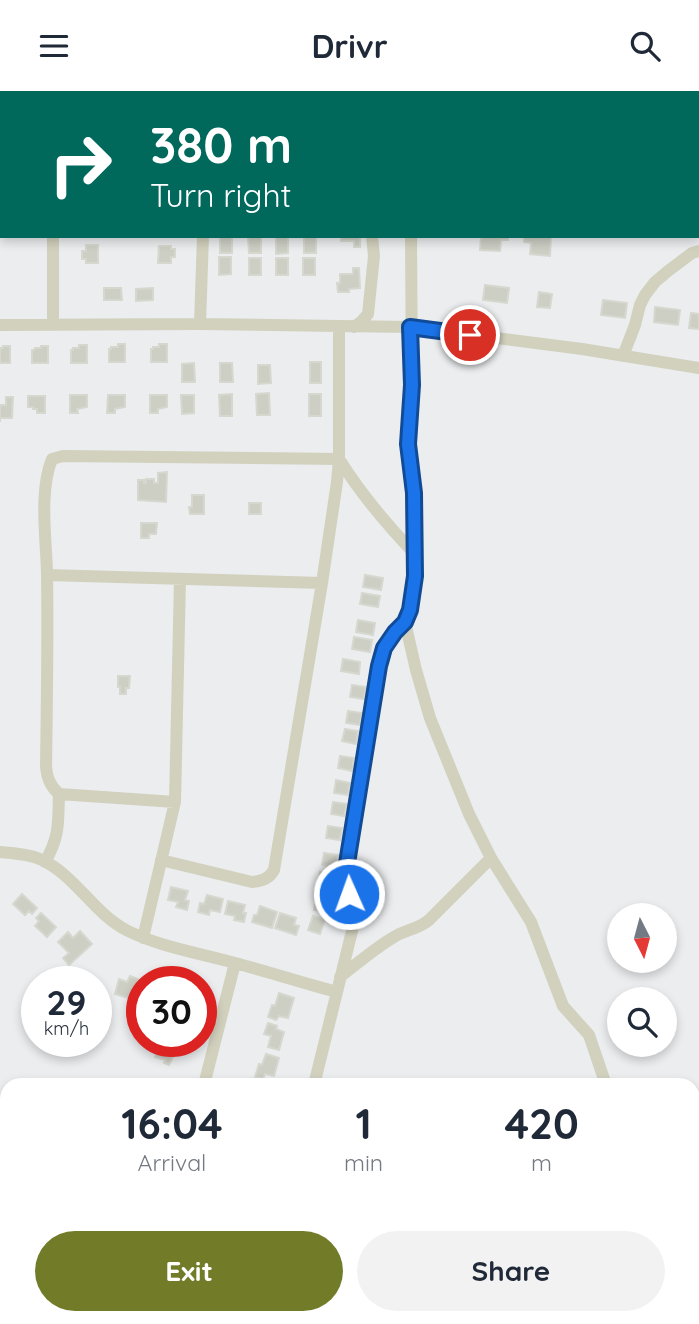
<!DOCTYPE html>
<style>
body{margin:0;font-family:Quicksand,sans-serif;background:#f2f2f3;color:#1f2937;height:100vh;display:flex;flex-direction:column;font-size:26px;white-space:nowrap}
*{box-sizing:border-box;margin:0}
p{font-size:23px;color:#747a83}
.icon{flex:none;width:38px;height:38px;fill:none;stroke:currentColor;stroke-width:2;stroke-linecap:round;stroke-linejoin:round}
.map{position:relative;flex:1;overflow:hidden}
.panel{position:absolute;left:0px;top:987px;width:700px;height:247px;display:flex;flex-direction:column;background:#fff;border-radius:21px 21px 0 0;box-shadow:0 4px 10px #0003}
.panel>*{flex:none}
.top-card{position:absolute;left:0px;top:0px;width:700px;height:147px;box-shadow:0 4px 10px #0003;background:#00695c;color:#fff;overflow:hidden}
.needle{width:46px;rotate:174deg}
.fabs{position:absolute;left:607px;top:812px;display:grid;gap:14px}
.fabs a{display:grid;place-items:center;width:70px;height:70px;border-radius:50%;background:#fff;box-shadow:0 4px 10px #0003;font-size:35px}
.speed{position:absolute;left:21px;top:875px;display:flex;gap:14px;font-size:35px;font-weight:700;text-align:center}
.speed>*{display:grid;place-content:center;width:91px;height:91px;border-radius:50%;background:#fff;box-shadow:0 4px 10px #0003;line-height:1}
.speed small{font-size:18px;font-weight:400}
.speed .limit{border:10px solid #d22;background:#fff;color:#111}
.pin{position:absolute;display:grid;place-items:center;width:60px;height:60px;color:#fff;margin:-30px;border:4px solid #fff;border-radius:50%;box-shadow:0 2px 7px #0007}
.me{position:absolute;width:77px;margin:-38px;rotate:358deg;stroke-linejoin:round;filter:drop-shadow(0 0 5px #0008)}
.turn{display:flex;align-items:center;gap:24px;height:147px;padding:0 35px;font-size:32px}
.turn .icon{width:91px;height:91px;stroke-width:2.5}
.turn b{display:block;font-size:49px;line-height:60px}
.eta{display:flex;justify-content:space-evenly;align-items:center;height:119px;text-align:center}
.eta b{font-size:42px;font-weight:700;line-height:49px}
.button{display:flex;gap:14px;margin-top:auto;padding:14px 35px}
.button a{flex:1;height:80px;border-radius:42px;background:#727b27;color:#fff;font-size:28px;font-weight:700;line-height:80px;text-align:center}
.button a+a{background:#f2f2f3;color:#1f2937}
header{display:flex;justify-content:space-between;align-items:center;height:91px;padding:0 35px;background:#fff;font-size:32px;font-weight:700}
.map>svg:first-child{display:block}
.building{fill:#cdcfc5;stroke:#d6d8cf;stroke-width:2}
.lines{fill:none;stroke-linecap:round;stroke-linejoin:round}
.minor{stroke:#d2d1be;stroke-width:12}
.route-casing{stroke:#114b97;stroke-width:18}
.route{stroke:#1a73e8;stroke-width:12}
</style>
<header><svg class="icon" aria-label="menu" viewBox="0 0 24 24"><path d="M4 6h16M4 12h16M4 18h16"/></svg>Drivr<svg class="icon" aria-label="search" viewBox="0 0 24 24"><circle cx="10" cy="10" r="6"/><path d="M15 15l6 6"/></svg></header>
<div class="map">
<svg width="699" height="1233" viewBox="0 0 699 1233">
<rect width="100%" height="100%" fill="#ebedef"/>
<path class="building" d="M220,145h12v17h-12z
M248,145h13v17h-12z
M276,145h12v17l-12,1z
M304,145h12v17h-12z
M341,145h19v11h-6v-6h-13z
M481,145h27v4h-7l-1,11 -20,-1z
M524,145h27l-1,20 -20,-2 1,-11 -7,-1z
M86,154h12v18h-12v-4h-4v-8h4z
M159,155h12v3h4v8h-4v6h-13z
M219,166h12v17l-12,1z
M249,167h12v17h-12z
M276,167h12v17h-12z
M303,167h12v17h-12z
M353,177h6l1,20 -11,1v3h-11l-1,-9h3v-9h13z
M485,194l24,3 -2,15 -24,-3z
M104,197h17l1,12h-18z
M153,197v12l-17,1v-12z
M539,201l13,2 -2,14 -13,-1z
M603,209l24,3 -2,15 -24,-3z
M655,216l25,3 -2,15 -24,-3z
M691,222l8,1v15l-10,-1z
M118,253h7v18h-16v-13h2v-2h7z
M159,253h8v18h-16v-13h2v-2h6z
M79,254h8v18h-16v-13h2v-2h6z
M3,255h7v17h-10v-15h3z
M41,255h7v17h-16v-13h2l1,-2h6z
M310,271h11v21h-11z
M194,272l1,19h-13v-18z
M220,272h12l1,19h-13z
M258,274h12l1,18 -13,1z
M269,302l1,22h-13l-1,-21z
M232,303v22h-12l-1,-21z
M309,303h12v22h-12z
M70,304h17v12l-10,2 1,4h-8z
M108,304h17v12l-10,2v4h-8z
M150,304h17v12l-9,2v4h-8z
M181,304h13v18l-12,1z
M28,305h17v17h-8v-4h-4v-2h-5z
M6,306h7l-1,21h-12v4v-17h6z
M167,381l-1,30 -28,-2v-20h6v3h2v-4h8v4h4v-10z
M192,404h12v19h-14l-1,-7h3z
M249,412h12v11h-12z
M141,432h16l-1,11h-7v4h-8z
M365,484l18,3 -2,12 -18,-3z
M362,502l18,3 -2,11 -18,-3z
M358,529l17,3 -2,12 -17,-3z
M354,546l18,3 -2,12 -18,-3z
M343,568l17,3 -1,12 -18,-3z
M118,585h12l-1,12h-3v6h-6v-7h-2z
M352,594l14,2 -2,12 -14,-2z
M348,620l14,2 -2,12 -14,-2z
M345,638l13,2 -2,13 -14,-3z
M340,665l14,2 -2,13 -14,-3z
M336,689l14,3 -2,12 -14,-2z
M333,711l14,2 -3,12 -13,-2z
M328,735l14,2 -2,12 -14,-2z
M324,762l14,2 -2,12 -14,-2z
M320,781l14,2 -2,12 -14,-2z
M171,796l17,4 -3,9 4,1 -2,9 -11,-3 2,-5 -10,-2z
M22,803l15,14 -5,6 -3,-3 -4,4 -12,-11z
M207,804l16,4 -3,13 -10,-2 -1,5 -11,-3 2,-9 4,1z
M316,807l14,2 -2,12 -14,-2z
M228,810l17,4 -2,8h3l-2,9 -10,-2 1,-4 -10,-2z
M260,815l17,6 -5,16 -20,-6 2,-7h3z
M41,822l15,14 -9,10 -12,-11 4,-5 -3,-3z
M280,822l16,5 -2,7 5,1 -3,9 -21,-7z
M313,825l12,4 -5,14 -12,-4z
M80,840l12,13 -23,21 -6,-7 6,-5 -11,-11 10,-10 5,6z
M130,885l8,3 1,2h5l-2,1v6l-5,18 -6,-1 1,-6 -17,-5 4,-15 8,3z
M279,902l15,5 -6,20 -9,-2 -3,4 -8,-3 4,-12 3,1z
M268,932l9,3 -1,3 8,3 -5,18 -11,-3 3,-11 -7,-2z
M160,951l8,3 -1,4 3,1 -1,4 5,1 -5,10 -5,-2 1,-3 -10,-3z
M266,963l13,4 -5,18 -9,-2 -2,5 -8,-2 4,-13 3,1z"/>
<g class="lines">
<path class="minor" d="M51,0l1,2
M203,0v2
M381,0v2
M346,2l2,-2
M466,2l1,-2
M53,145v89
M200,233l3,-88
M0,234l200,-1 210,3 172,22 117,19
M354,236l8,-6 6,-7 6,-58 -2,-20
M623,265l12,-31 5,-20 5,-10 10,-13 13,-11 24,-18 7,-2
M47,484l275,8
M405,531l11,48 14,48 39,96 22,44 40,64 32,84 26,29 17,50
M175,711l-116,-8c-9,-8 -12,-16 -13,-28 1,-64 2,-130 1,-194 -1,-35 -8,-81 5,-113l11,-3 276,3c22,35 48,66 76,95
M0,761c13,1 30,2 42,8 34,16 52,54 86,71 33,16 71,22 107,32 34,9 68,20 102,29
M161,769l91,22c10,-1 17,-3 22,-12l48,-287 15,-101 2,-23v-132
M45,771c15,-26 13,-39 14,-68
M143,847l32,-136 5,-223
M340,886c18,-14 35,-29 54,-40 11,-7 25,-8 35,-17l62,-62
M204,994l31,-122
M314,994l40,-162v-12l-9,-33 34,-212 5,-18 11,-16 10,-10 5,-12 5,-34 -1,-83 -6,-49 4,-59 -1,-149
M693,1185l6,9
M0,1228l47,-1
M160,1233l1,-6
M187,1233l9,-6"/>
</g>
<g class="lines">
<g class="route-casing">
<path id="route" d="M349,803l-4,-16 3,-21 31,-191 5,-18 11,-16 10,-10 5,-12 5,-34 -1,-83 -6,-49 4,-59 -2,-58 60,8"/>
</g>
<use href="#route" class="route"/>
</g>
</svg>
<div class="fabs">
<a><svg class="needle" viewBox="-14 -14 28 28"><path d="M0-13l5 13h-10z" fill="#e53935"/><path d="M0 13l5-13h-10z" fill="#747a83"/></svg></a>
<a><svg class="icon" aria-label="search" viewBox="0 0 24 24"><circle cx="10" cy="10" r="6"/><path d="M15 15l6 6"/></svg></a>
</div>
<div class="speed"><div>29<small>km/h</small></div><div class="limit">30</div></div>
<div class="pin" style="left:470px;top:244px;background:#d93025"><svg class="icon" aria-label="arrive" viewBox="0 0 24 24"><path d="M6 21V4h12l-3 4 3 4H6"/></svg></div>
<svg class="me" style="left:349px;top:803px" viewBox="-20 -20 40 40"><circle r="17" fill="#1a73e8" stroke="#fff" stroke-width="3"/><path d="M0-11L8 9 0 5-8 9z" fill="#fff"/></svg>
<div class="top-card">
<div class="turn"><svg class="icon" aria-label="right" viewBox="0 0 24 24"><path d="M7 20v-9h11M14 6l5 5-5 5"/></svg><div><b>380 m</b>Turn right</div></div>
</div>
<section class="panel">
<div class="eta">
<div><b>16:04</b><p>Arrival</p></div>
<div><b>1</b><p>min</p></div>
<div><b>420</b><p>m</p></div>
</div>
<div class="button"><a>Exit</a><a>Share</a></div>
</section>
</div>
